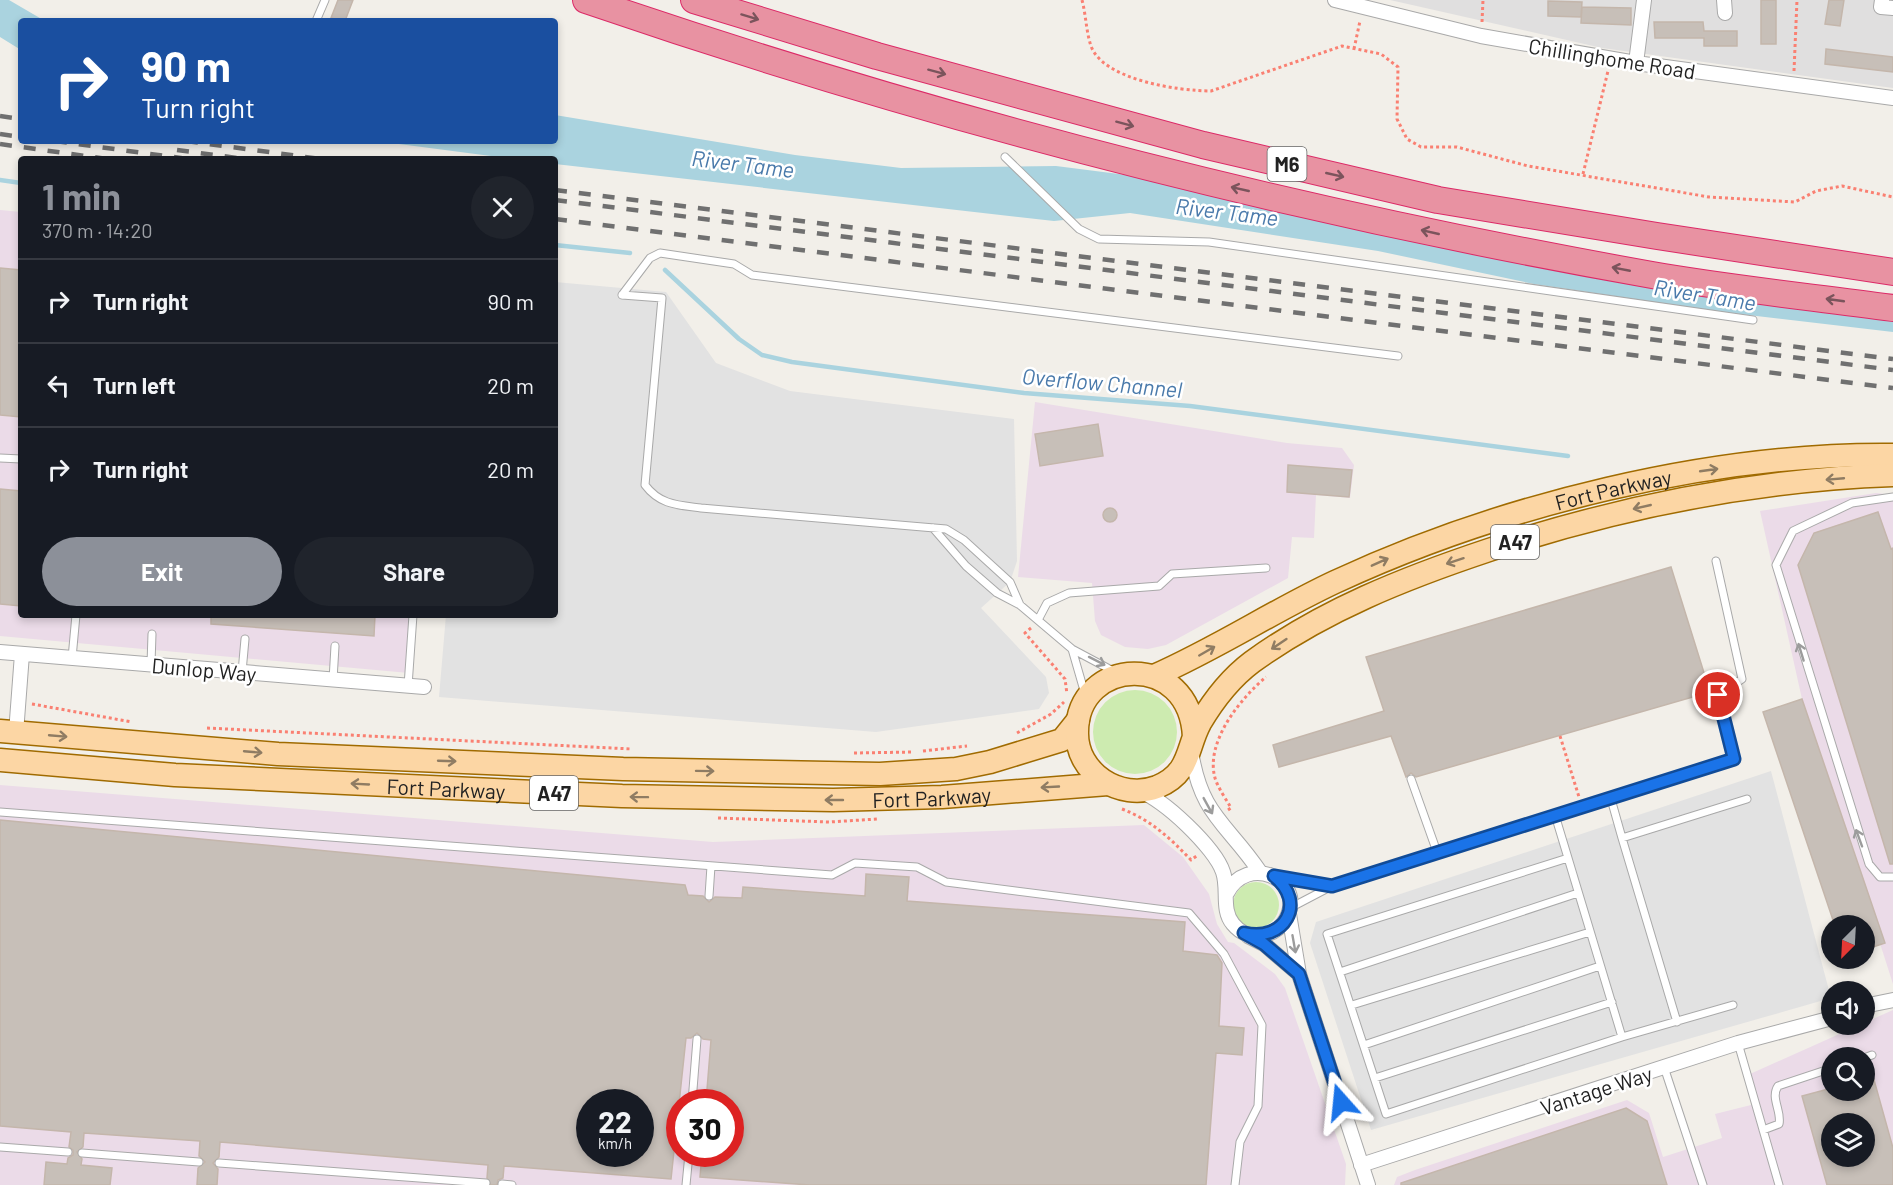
<!DOCTYPE html>
<meta charset="utf-8">
<style>
body{margin:0;font-family:Barlow,sans-serif;background:#20242c;color:#f1f3f6;height:100vh;display:flex;flex-direction:column;font-size:22px;white-space:nowrap}
*{box-sizing:border-box;margin:0}
p{font-size:20px;color:#9ea1a6}
.icon{flex:none;width:33px;height:33px;fill:none;stroke:currentColor;stroke-width:2;stroke-linecap:round;stroke-linejoin:round}
.map{position:relative;flex:1;overflow:hidden}
.details{position:absolute;left:18px;top:156px;width:540px;height:462px;display:flex;flex-direction:column;background:#171b24;border-radius:6px;box-shadow:0 3px 9px #0003}
.details>*{flex:none}
.hud{position:absolute;left:18px;top:18px;width:540px;height:126px;border-radius:6px;box-shadow:0 3px 9px #0003;background:#1a4fa0;color:#fff;overflow:hidden}
.needle{width:39px;rotate:204deg}
.fabs{position:absolute;left:1821px;top:915px;display:grid;gap:12px}
.fabs a{display:grid;place-items:center;width:54px;height:54px;border-radius:50%;background:#171b24;box-shadow:0 3px 9px #0003;font-size:30px}
.speed{position:absolute;left:576px;top:1089px;display:flex;gap:12px;font-size:30px;font-weight:700;text-align:center}
.speed>*{display:grid;place-content:center;width:78px;height:78px;border-radius:50%;background:#171b24;box-shadow:0 3px 9px #0003;line-height:1}
.speed small{font-size:15px;font-weight:400}
.speed .limit{border:9px solid #d22;background:#fff;color:#111}
.pin{position:absolute;display:grid;place-items:center;width:51px;height:51px;color:#fff;margin:-26px;border:3px solid #fff;border-radius:50%;box-shadow:0 2px 6px #0007}
.me{position:absolute;width:66px;margin:-33px;rotate:342deg;stroke-linejoin:round;filter:drop-shadow(0 0 4px #0008)}
.turn{display:flex;align-items:center;gap:21px;height:126px;padding:0 24px;font-size:27px}
.turn .icon{width:78px;height:78px;stroke-width:2.5}
.turn b{display:block;font-size:42px;line-height:51px}
.round{display:grid;place-items:center;flex:none;width:63px;height:63px;border-radius:32px;background:#20242c}
.headline{display:flex;align-items:center;justify-content:space-between;height:102px;padding:0 24px}
h1{font-size:36px;font-weight:700;line-height:45px;color:#8c9099}
.action{display:flex;gap:12px;margin-top:auto;padding:12px 24px}
.action a{flex:1;height:69px;border-radius:36px;background:#8c9099;color:#fff;font-size:24px;font-weight:700;line-height:69px;text-align:center}
.action a+a{background:#20242c;color:#f1f3f6}
ul{padding:0;list-style:none}
li{display:flex;align-items:center;gap:18px;height:84px;padding:0 24px;border-top:2px solid #363941}
li div{flex:1}
li b{display:block;font-size:22px}
li em{font-style:normal}
.map>svg:first-child{display:block}
.residential{fill:#e0dfdf}
.industrial{fill:#ebdbe8;fill-rule:evenodd}
.grass{fill:#cdebb0}
.parking{fill:#e2e2e2}
.water{fill:#aad3df}
.lines{fill:none;stroke-linecap:round;stroke-linejoin:round}
.stream{stroke:#aad3df;stroke-width:4.5}
.building{fill:#c7bfb8;stroke:#c4b6ab;stroke-width:1.5;fill-rule:evenodd}
.lane-casing{stroke:#a9a9a9;stroke-width:9}
.street-casing{stroke:#a9a9a9;stroke-width:16}
.primary-casing{stroke:#a06b00;stroke-width:25}
.highway-casing{stroke:#dc2a67;stroke-width:28}
.path{stroke:#fa8072;stroke-width:3;stroke-dasharray:3 3;stroke-linecap:butt}
.lane{stroke:#fff;stroke-width:7}
.street{stroke:#fff;stroke-width:14}
.primary{stroke:#fcd6a4;stroke-width:22}
.highway{stroke:#e892a2;stroke-width:26}
.rail{stroke:#707070;stroke-width:4.5;stroke-dasharray:12 12;stroke-linecap:butt}
.oneway{stroke:#7b545c}
.oneway2{stroke:#8f7c63}
.oneway3{stroke:#9c9c9c}
.route-casing{stroke:#114b97;stroke-width:15}
.route{stroke:#1a73e8;stroke-width:10}
.labels{text-anchor:middle;dominant-baseline:central;stroke-width:5;stroke-linejoin:round;paint-order:stroke}
.shield{fill:#fff;stroke:#646464;stroke-width:1.5}
.shield-label{font-size:20px;font-weight:bold;fill:#222}
.street-label{font-size:21px;fill:#222;stroke:#fff}
.water-label{font-size:22px;font-style:italic;fill:#4a7aab;stroke:#fff}
</style>
<div class="map">
<svg width="1893" height="1185" viewBox="0 0 1893 1185">
<rect width="100%" height="100%" fill="#f2efe9"/>
<path class="residential" d="M1390,0h503v88l-291,-40z"/>
<path class="industrial" d="M0,210l21,2v403h392l-4,58 -409,-37z
M1035,402l252,41 55,5 12,17 -4,33 -34,-3 -2,43 -22,-1 -4,41 -122,67 -18,4 -23,-2 -24,-12 -6,-14 -3,-38 -74,-6z
M1876,493l17,2v489l-91,-285 -42,-188z
M0,785l713,57 431,-17 39,32 26,37 8,30 11,18 6,1 41,31 10,14 61,176 -1,21h-1345zM590,1102h50v52h-50zM680,1102h50v52h-50z
M1893,1010v175h-499l3,-8 18,-7 212,-70 22,13 14,44 59,-19 -7,-24 44,-11 -9,-29zM1832,1058h32v32h-32zM1832,1124h32v32h-32z"/>
<path class="grass" d="M1093 732a42 42 0 1 1 84 0a42 42 0 1 1-84 0Z
M1233 905a23 23 0 1 1 46 0a23 23 0 1 1-46 0Z"/>
<path class="parking" d="M555,282l111,10 50,71 74,28 224,28 3,142 -7,21 -29,26 65,69 3,16 -10,16 -163,23 -437,-35 7,-82h109z
M1771,771l60,227 -460,132 -61,-187 6,-21z"/>
<path class="water" d="M0,0h9l36,21h-24v29l-21,-13z
M555,115l240,40 106,13 155,-2 204,26 633,121v19l-179,-21 -180,-27 -156,-33 -248,-38 -76,8 -499,-57v-5h-41l-138,-18h179z"/>
<g class="lines">
<path class="stream" d="M0,180l21,3
M555,245l75,8
M665,270l74,69 23,16 30,7 232,31 166,13 378,50"/>
</g>
<path class="building" d="M338,0h15l-8,21 -14,-3z
M1761,0h15v44h-15z
M1829,0h15l-4,26 -15,-2z
M1548,1l34,1 -1,15 -33,-1z
M1582,7l49,1v17l-50,-2z
M1654,22h49l1,9h33v15h-33v-8h-49z
M1826,49l67,8v15l-68,-8z
M0,268l21,2v147l-21,-2z
M1098,424l5,32 -63,10 -5,-32z
M1288,465l64,5 -3,27 -62,-5z
M0,489l21,2v115l-21,-2z
M1103 515a7 7 0 1 1 14 0a7 7 0 1 1-14 0Z
M1878,512l13,37 2,-1v316h-3l-92,-299 16,-32z
M1671,567l39,125 -294,85 -5,-4 -5,4 -15,-41 -112,31 -6,-22 111,-34 -18,-54z
M211,615h164l-1,21 -163,-12z
M1802,699l83,244 -21,7v-24h-29l-72,-214z
M0,820l685,65 3,10 15,1 6,6 6,-5 27,1 1,-11 122,9 1,-22 43,3 -2,24 278,21 -2,29 34,4 5,8 -3,63 25,2 -2,27 -26,-2 -10,132h-396l-110,-8 2,-23h28v-52h-24l5,-62 -8,-1 -6,-6 -6,5h-5l-15,141 -167,-13 -1,12 -5,2 -1,5h-6l-4,-7 1,-13 -268,-23 -1,15 -6,6 5,6 -1,16h-20l1,-17 7,-6 -6,-6 1,-15 -116,-8 -1,14 -6,5 5,7 -1,6 31,3 -2,17h-66l2,-23 21,2 1,-6 5,-3v-5l-4,-3 2,-15 -71,-6zM590,1102h50v52h-50z
M1869,1062l24,86v37h-66l-25,-89 30,-8v2h32v-27zM1832,1124h32v32h-32z
M1626,1108l21,13 20,64h-266v-2z"/>
<g class="lines">
<g class="lane-casing">
<path id="lane" d="M316,21l9,-21
M1005,157l74,72 20,10 110,3 544,78
M622,295l28,-37 10,-5 74,11 18,11 646,81
M622,295l40,3 -17,187c15,20 33,20 56,23l245,21 18,11 46,42 10,23
M0,458l21,1
M1893,497l-41,6 -59,28 -17,34 93,299 11,13h13
M933,528l33,38 31,27 23,12 52,44 43,23
M1038,620l9,-17 22,-10 90,-7 13,-12 94,-6
M1072,649l13,45
M72,658l4,-43
M151,664l1,-30
M242,672l3,-33
M333,680l2,-34
M408,686l5,-71
M1411,779l26,73
M1611,799l11,39 125,-39
M0,812l832,63 23,-12 62,4 29,15 243,31 35,41 38,71 -4,81 -18,36 -5,43
M1555,815l13,43 -241,76 59,180 236,-77 111,-32
M1622,838l55,184
M1568,858l54,179
M1279,877l53,9
M709,896l2,-30
M1290,908l42,-22 402,-127 -16,-64 24,-16 -26,-118
M1340,972l238,-79
M1352,1005l238,-73
M1738,1043l41,142
M1364,1045l236,-79
M1864,1058l8,-3
M1664,1067l39,118
M1375,1078l237,-76
M692,1102l5,-63
M1763,1130l16,-6c3,-13 -9,-26 -1,-38l54,-18
M0,1147l68,5
M82,1153l117,9
M219,1163l267,20
M502,1184l10,1
M686,1185l3,-31"/>
</g>
<g class="street-casing">
<path id="street" d="M1335,0l146,36 155,27 257,35
M1724,0l1,13
M1882,0l-1,7 12,1
M1636,63l8,-63
M0,652l424,35
M16,733l6,-79
M1191,751c10,65 36,72 69,121
M1139,791c24,7 76,57 84,81 6,17 -2,38 10,52 16,20 46,13 55,-9 15,-37 -41,-61 -61,-22
M1289,914l10,60 69,211
M1248,936l16,8 35,30
M1864,1006l29,-6
M1361,1165l377,-122 94,-25"/>
</g>
<g class="primary-casing">
<g id="primary">
<path id="s1" d="M1154,676c62,-27 119,-65 181,-94 166,-77 375,-129 558,-127"/>
<path d="M0,731l278,23 345,15 257,5 76,-5 34,-7 72,-22 16,-20"/>
<path d="M1194,737c-4,-87 -117,-80 -117,-5 -1,41 43,69 80,55 34,-14 29,-38 43,-64 13,-22 32,-46 52,-61 72,-52 153,-84 237,-112 130,-43 267,-70 404,-75"/>
<path id="s2" d="M0,760l175,15 447,21 211,4 109,-3 166,-13"/>
</g>
</g>
<g class="highway-casing">
<path id="highway" d="M586,0c347,119 705,211 1066,275 80,14 161,22 241,33
M694,0l183,56 326,89 235,55 219,36 236,36"/>
</g>
<path class="path" d="M1082,0c4,15 4,31 9,46 12,34 88,45 120,45l131,-45 39,8 17,13 -1,52 10,20 14,8h36l71,19 181,31 86,5 21,-11 26,-5 51,11
M1482,22l1,-22
M1354,49l6,-28
M1794,71l3,-71
M1583,174l25,-103
M1031,628l-6,5 40,46 2,15
M32,704l100,18
M207,728l425,21
M1017,733l34,-19 13,-12
M1560,736l19,61
M923,751l44,-5
M854,753l60,-1
M1122,809c29,11 48,29 69,51l7,-5
M1228,810l3,-2c-5,-9 -13,-20 -16,-30 -10,-36 25,-79 51,-101
M718,818l111,4 48,-3"/>
<use href="#lane" class="lane"/>
<use href="#street" class="street"/>
<use href="#primary" class="primary"/>
<use href="#highway" class="highway"/>
<path class="rail" d="M0,116l21,3
M0,134l21,3
M55,141l133,18
M186,141l135,18
M0,144l107,15
M177,150l68,9
M555,190l1338,169
M555,200l1338,170
M555,219l1338,169"/>
</g>
<defs><path id="oneway-shaft" d="M-6 0H5M1.5-3L5.5 0L1.5 3" fill="none" stroke-width="1.6" stroke-linecap="round" stroke-linejoin="round" transform="scale(1.5)"/></defs>
<g class="oneway">
<use href="#oneway-shaft" transform="translate(750 17) rotate(17)"/>
<use href="#oneway-shaft" transform="translate(937 72) rotate(15)"/>
<use href="#oneway-shaft" transform="translate(1125 124) rotate(15)"/>
<use href="#oneway-shaft" transform="translate(1335 175) rotate(13)"/>
<use href="#oneway-shaft" transform="translate(1240 189) rotate(-167)"/>
<use href="#oneway-shaft" transform="translate(1430 232) rotate(-167)"/>
<use href="#oneway-shaft" transform="translate(1621 269) rotate(-169)"/>
<use href="#oneway-shaft" transform="translate(1835 300) rotate(-172)"/>
</g>
<g class="oneway2">
<use href="#oneway-shaft" transform="translate(1709 470) rotate(-8)"/>
<use href="#oneway-shaft" transform="translate(1835 479) rotate(175)"/>
<use href="#oneway-shaft" transform="translate(1642 507) rotate(167)"/>
<use href="#oneway-shaft" transform="translate(1455 561) rotate(162)"/>
<use href="#oneway-shaft" transform="translate(1380 562) rotate(-24)"/>
<use href="#oneway-shaft" transform="translate(1279 644) rotate(146)"/>
<use href="#oneway-shaft" transform="translate(1207 651) rotate(-30)"/>
<use href="#oneway-shaft" transform="translate(58 736) rotate(5)"/>
<use href="#oneway-shaft" transform="translate(253 752) rotate(5)"/>
<use href="#oneway-shaft" transform="translate(447 761) rotate(2)"/>
<use href="#oneway-shaft" transform="translate(705 771) rotate(1)"/>
<use href="#oneway-shaft" transform="translate(360 784) rotate(-177)"/>
<use href="#oneway-shaft" transform="translate(1050 787) rotate(177)"/>
<use href="#oneway-shaft" transform="translate(639 797) rotate(-179)"/>
<use href="#oneway-shaft" transform="translate(834 800) rotate(180)"/>
</g>
<g class="oneway3">
<use href="#oneway-shaft" transform="translate(1801 652) rotate(-107)"/>
<use href="#oneway-shaft" transform="translate(1097 661) rotate(27)"/>
<use href="#oneway-shaft" transform="translate(1208 806) rotate(61)"/>
<use href="#oneway-shaft" transform="translate(1859 838) rotate(-110)"/>
<use href="#oneway-shaft" transform="translate(1294 944) rotate(80)"/>
</g>
<g class="lines">
<g class="route-casing">
<path id="route" d="M1341,1102l-42,-128 -35,-30 -20,-11c40,10 64,-30 30,-57l58,10 402,-127 -16,-64"/>
</g>
<use href="#route" class="route"/>
</g>
<g class="labels">
<g class="shield">
<rect x="1267.5" y="147" width="39" height="34" rx="4.5"/>
<rect x="1491" y="525" width="48" height="34" rx="4.5"/>
<rect x="530" y="776" width="48" height="34" rx="4.5"/>
</g>
<g class="shield-label">
<text x="1287" y="164">M6</text>
<text x="1515" y="542">A47</text>
<text x="554" y="793">A47</text>
</g>
<g class="street-label">
<text transform="translate(1612 58) rotate(9)">Chillinghome Road</text>
<text stroke="none"><textPath href="#s1" startOffset="498">Fort Parkway</textPath></text>
<text transform="translate(204 669) rotate(5)">Dunlop Way</text>
<text stroke="none"><textPath href="#s2" startOffset="447">Fort Parkway</textPath></text>
<text stroke="none"><textPath href="#s2" startOffset="933">Fort Parkway</textPath></text>
<text transform="translate(1596 1090) rotate(-18)">Vantage Way</text>
</g>
<g class="water-label">
<text transform="translate(743 163) rotate(7)">River Tame</text>
<text transform="translate(1227 211) rotate(7)">River Tame</text>
<text transform="translate(1705 294) rotate(9)">River Tame</text>
<text transform="translate(1102 382) rotate(5)">Overflow Channel</text>
</g>
</g>
</svg>
<div class="fabs">
<a><svg class="needle" viewBox="-14 -14 28 28"><path d="M0-13l5 13h-10z" fill="#e53935"/><path d="M0 13l5-13h-10z" fill="#9ea1a6"/></svg></a>
<a><svg class="icon" aria-label="sound" viewBox="0 0 24 24"><path d="M4 9h4l5-4v14l-5-4H4zM17 9q2 3 0 6"/></svg></a>
<a><svg class="icon" aria-label="search" viewBox="0 0 24 24"><circle cx="10" cy="10" r="6"/><path d="M15 15l6 6"/></svg></a>
<a><svg class="icon" aria-label="layers" viewBox="0 0 24 24"><path d="M12 4l9 5-9 5-9-5zM3 14l9 5 9-5"/></svg></a>
</div>
<div class="speed"><div>22<small>km/h</small></div><div class="limit">30</div></div>
<div class="pin" style="left:1718px;top:695px;background:#d93025"><svg class="icon" aria-label="arrive" viewBox="0 0 24 24"><path d="M6 21V4h12l-3 4 3 4H6"/></svg></div>
<svg class="me" style="left:1341px;top:1102px" viewBox="-20 -20 40 40"><path d="M0-17L14 15 0 8-14 15z" fill="#1a73e8" stroke="#fff" stroke-width="4"/></svg>
<div class="hud">
<div class="turn"><svg class="icon" aria-label="right" viewBox="0 0 24 24"><path d="M7 20v-9h11M14 6l5 5-5 5"/></svg><div><b>90 m</b>Turn right</div></div>
</div>
<section class="details">
<div class="headline"><div><h1>1 min</h1><p>370 m · 14:20</p></div><a class="round"><svg class="icon" aria-label="close" viewBox="0 0 24 24"><path d="M6 6l12 12M18 6L6 18"/></svg></a></div>
<ul>
<li><svg class="icon" aria-label="right" viewBox="0 0 24 24"><path d="M7 20v-9h11M14 6l5 5-5 5"/></svg><div><b>Turn right</b></div><em>90 m</em></li>
<li><svg class="icon" aria-label="left" viewBox="0 0 24 24"><path d="M17 20v-9H6M10 6l-5 5 5 5"/></svg><div><b>Turn left</b></div><em>20 m</em></li>
<li><svg class="icon" aria-label="right" viewBox="0 0 24 24"><path d="M7 20v-9h11M14 6l5 5-5 5"/></svg><div><b>Turn right</b></div><em>20 m</em></li>
</ul>
<div class="action"><a>Exit</a><a>Share</a></div>
</section>
</div>
